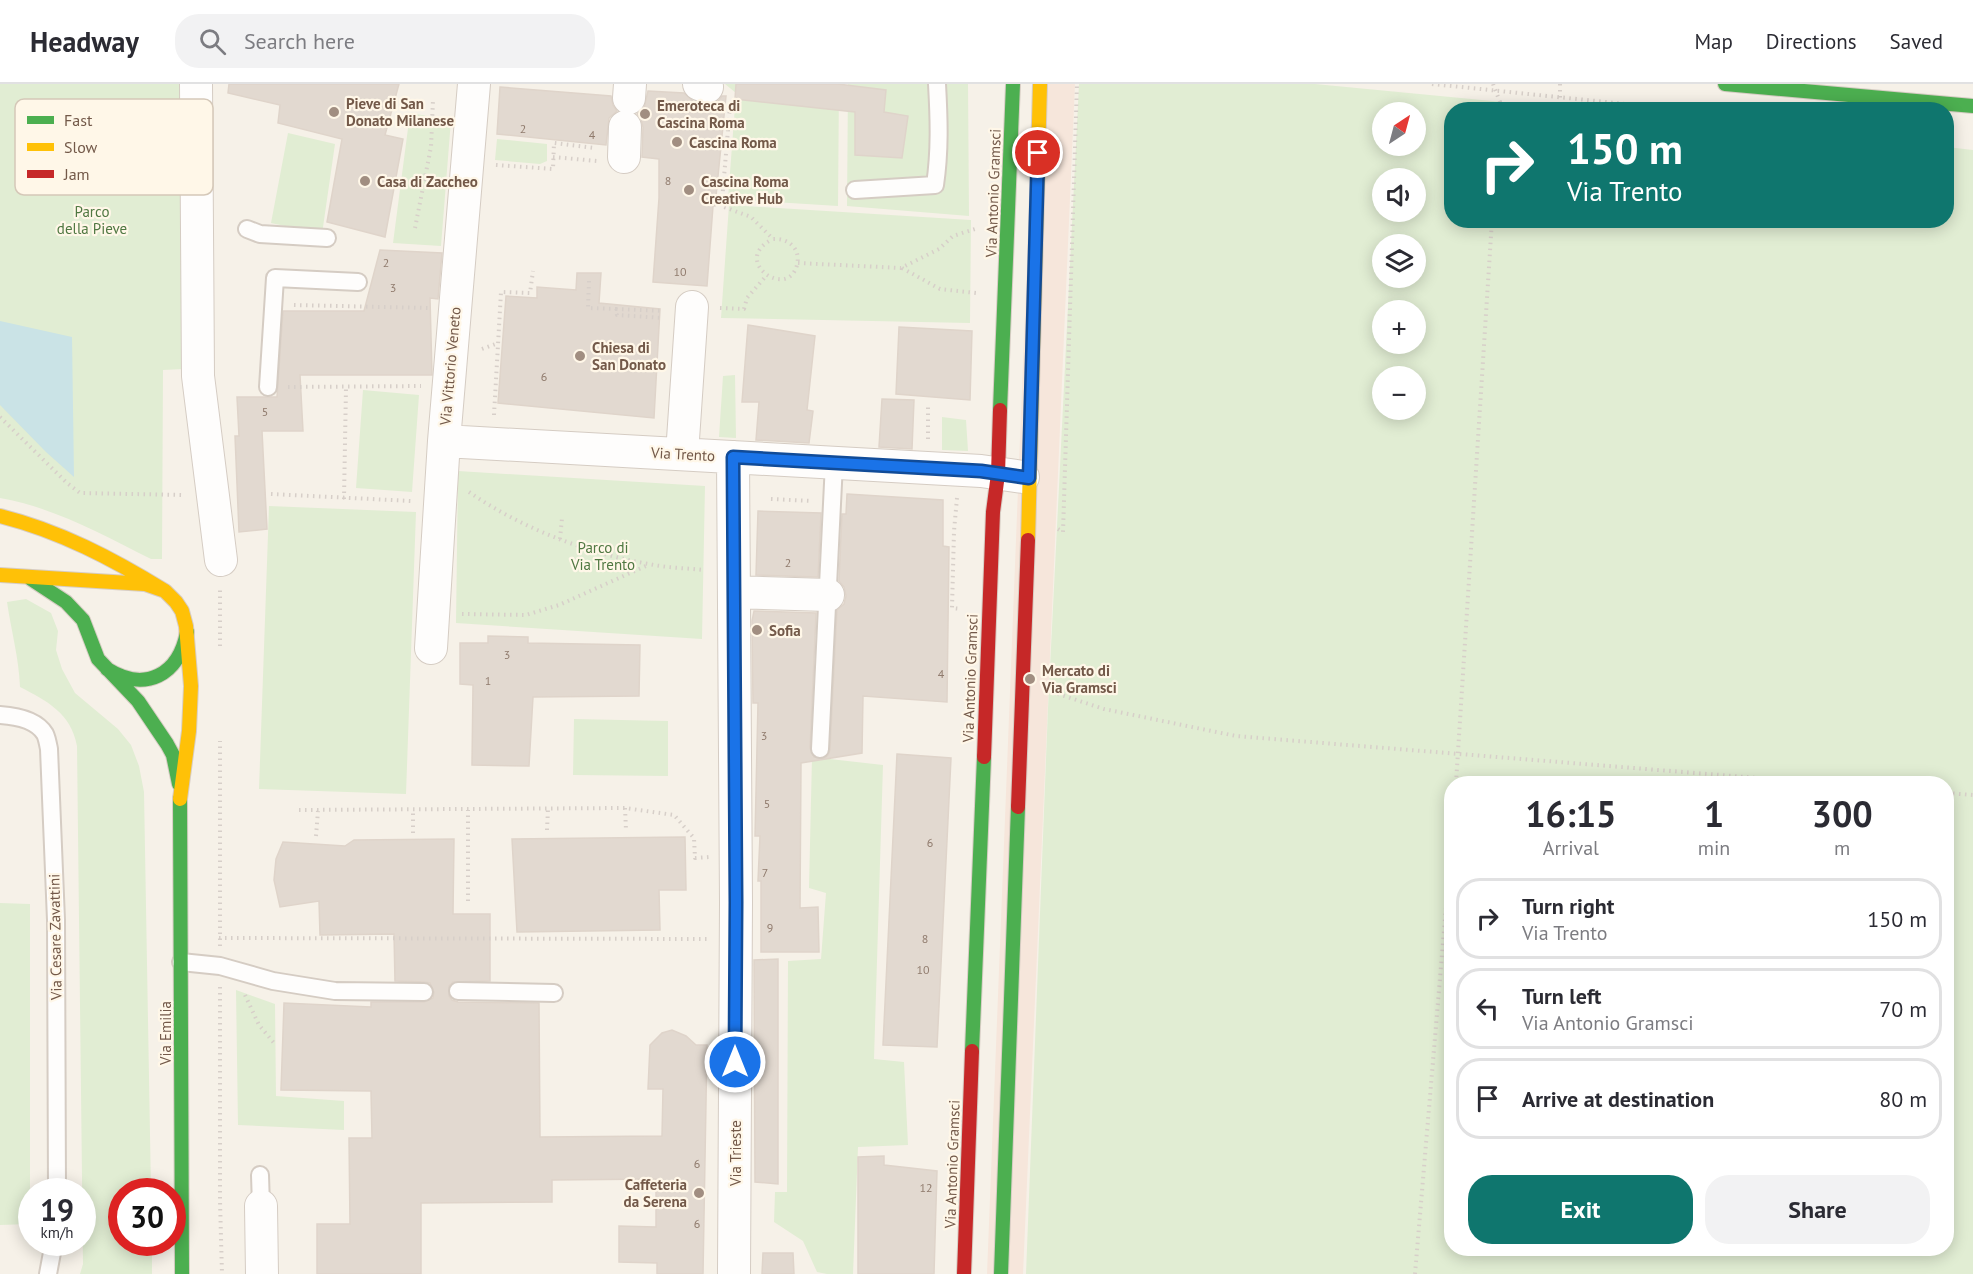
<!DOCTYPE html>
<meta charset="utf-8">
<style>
body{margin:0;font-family:"PT Sans",sans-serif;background:#f2f2f3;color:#2b2b33;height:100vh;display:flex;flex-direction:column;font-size:22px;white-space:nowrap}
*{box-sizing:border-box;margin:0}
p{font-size:20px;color:#7c7c81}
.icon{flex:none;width:33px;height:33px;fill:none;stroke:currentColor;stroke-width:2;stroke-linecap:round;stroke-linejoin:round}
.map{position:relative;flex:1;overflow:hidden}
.panel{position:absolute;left:1444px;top:692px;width:510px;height:480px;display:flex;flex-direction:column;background:#fff;border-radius:24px;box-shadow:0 3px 15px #0003}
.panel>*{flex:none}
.top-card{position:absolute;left:1444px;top:18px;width:510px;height:126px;border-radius:24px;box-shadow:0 3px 15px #0003;background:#0f766e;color:#fff;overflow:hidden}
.needle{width:39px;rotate:36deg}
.fabs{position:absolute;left:1372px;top:18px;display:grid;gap:12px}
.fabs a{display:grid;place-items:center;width:54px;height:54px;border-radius:50%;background:#fff;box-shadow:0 3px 15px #0003;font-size:30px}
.speed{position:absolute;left:18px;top:1094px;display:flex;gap:12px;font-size:30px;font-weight:700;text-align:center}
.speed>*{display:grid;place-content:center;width:78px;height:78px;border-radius:50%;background:#fff;box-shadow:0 3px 15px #0003;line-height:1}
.speed small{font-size:15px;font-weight:400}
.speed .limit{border:9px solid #d22;background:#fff;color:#111}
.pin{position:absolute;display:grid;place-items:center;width:51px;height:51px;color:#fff;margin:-26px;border:3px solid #fff;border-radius:50%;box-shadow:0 2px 6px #0007}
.me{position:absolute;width:66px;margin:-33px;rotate:0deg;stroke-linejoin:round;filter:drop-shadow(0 0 4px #0008)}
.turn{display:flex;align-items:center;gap:21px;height:126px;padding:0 24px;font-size:27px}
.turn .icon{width:78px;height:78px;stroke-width:2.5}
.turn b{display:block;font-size:42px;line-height:51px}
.eta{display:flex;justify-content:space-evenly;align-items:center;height:102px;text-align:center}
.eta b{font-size:36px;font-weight:700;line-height:42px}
.primary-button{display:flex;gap:12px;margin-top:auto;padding:12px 24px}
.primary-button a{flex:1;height:69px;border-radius:24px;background:#0f766e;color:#fff;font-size:24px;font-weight:700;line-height:69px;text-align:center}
.primary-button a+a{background:#f2f2f3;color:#2b2b33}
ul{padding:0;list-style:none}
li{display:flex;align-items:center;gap:18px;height:81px;margin:0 12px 9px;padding:0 12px;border:3px solid #e1e1e2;border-radius:24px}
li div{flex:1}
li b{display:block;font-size:22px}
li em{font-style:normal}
header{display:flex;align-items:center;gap:36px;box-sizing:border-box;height:84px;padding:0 30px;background:#fff;border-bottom:2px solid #e1e1e2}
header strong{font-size:28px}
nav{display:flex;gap:33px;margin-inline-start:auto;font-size:21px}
.search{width:420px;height:54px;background:#f2f2f3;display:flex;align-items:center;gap:15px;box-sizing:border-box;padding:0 21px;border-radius:24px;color:#7c7c81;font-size:22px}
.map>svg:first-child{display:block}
.commercial{fill:#f6e6db}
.green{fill:#e1edd3;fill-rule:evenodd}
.water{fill:#cae3e6}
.building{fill:#e2d9d0;stroke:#dfd4ca;stroke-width:1.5}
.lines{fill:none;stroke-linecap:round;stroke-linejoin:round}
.lane-casing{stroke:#d5ccc3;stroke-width:20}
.street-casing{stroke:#d5ccc3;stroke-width:34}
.fast-casing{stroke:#d7cdc4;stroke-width:16}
.slow-casing{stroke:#d7cdc4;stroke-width:16}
.jam-casing{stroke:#d7cdc4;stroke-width:16}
.path{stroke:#d7cfc9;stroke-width:4;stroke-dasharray:1.5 4.5;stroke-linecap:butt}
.lane{stroke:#fefdfc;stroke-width:16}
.street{stroke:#fefdfc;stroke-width:32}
.fast{stroke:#4caf50;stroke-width:14}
.slow{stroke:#ffc107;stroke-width:14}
.jam{stroke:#c62828;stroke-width:14}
.route-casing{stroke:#114b97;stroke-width:15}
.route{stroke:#1a73e8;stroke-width:10}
.poi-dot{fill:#a18e81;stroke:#fff7e8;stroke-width:2}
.labels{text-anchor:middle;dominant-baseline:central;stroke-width:4.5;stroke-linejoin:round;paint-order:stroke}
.number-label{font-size:12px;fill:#907b6d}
.poi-label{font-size:15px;font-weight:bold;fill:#735949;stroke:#fff7e8;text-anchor:start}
.street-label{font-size:15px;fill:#735949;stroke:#fff7e8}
.park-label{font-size:15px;fill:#507842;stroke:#fff7e8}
.key{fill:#fff7e8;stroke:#d5c8b8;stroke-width:1.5}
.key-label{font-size:16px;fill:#735949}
</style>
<header>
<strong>Headway</strong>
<div class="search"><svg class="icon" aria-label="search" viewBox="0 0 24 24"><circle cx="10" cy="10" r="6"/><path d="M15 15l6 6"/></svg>Search here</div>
<nav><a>Map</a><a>Directions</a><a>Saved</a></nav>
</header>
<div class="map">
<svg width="1973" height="1190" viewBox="0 0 1973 1190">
<rect width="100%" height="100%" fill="#f6f1e8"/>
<path class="commercial" d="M1034,0h41l-52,1190h-36z"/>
<path class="green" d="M0,0h184v285l-21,1 -1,189h-11c-48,-24 -98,-52 -151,-61z
M725,0h114l-1,122 -110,-7 8,-106z
M848,0h120l1,132 -122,-10z
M1079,0h236l262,25 -125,1v110h495v-73l26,3v1124h-947l22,-566zM1383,28h33v34h-33zM1416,94v34h-33v-34zM1416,160v34h-33v-34zM1383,226h33v34h-33zM1383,292h33v34h-33zM1452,699h495v465h-495z
M410,29l41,7 -10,126 -48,-3z
M288,49l47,11 -13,90 -51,-11z
M497,55l50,5v17l-7,3 -45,-4z
M729,121l242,15 -1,103 -249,-5z
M735,291l1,63 -17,-1 4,-61z
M363,306l56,5 -7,97 -56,-4z
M942,333l24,3 2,31 -26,-1z
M458,387l247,15 -3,153 -246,-16z
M269,422l147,6 -10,282 -147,-5z
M26,515l25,14 7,18 -2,19 6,19 13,24 43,36 13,16 8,21 5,26 7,399h-29v51h30v32h-72l3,-10 -6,-518c-6,-33 -30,-45 -57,-59 -1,-29 -9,-57 -13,-85z
M574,635l94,2v55l-95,-1z
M812,673l71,8 -9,294 30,3 4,83 -50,2 -5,127h-26l-10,-2 -14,-31 -29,-19 1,-30h12l1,-231 33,-2 5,-66 -17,-5z
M0,819l30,1v320l-30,1z
M236,906l39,14 1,92 68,5v29l-106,-5z"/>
<path class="water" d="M0,237l72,16 2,140 -28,-25 -46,-47z"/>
<path class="building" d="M229,0h170l-14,51 18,4 -18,98 -58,-15 15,-83 -64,-16 2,-18 -52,-12z
M736,0h102l48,6 -2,22 24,4 -6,42 -47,-3v-43l-120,-13z
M500,3l111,9 2,9 4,6 -8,7 -3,27 -109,-11z
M648,7l36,2 9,8 16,4 9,-4 4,-5h4l-11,110h-2l-6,80 -54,-4 6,-84v-39l-17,-2 1,-30 -2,-8 -4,-5 7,-6z
M380,166l62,3 -4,46 -8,-1 2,77h-132l3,56h-41l5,98 -28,3 -4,-96h4l-2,-39h40l6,-86h81z
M577,189h24l-2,30 61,6 -6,109 -156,-15 8,-107 31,2v-11l39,3z
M748,241l67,11 -8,74 6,1 -4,32 -53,-3 3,-38h-17z
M899,243l73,4 -2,69 -74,-6z
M882,315l32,1 -2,49 -33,-2z
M847,410l96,6v46l6,1 -2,155 -84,-6 -1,57 -61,10 -1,145 18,-1 1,45h-58v-71h-3l2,-45h-5l3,-133h-5l-1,-82 2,-10 62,2 -6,135 4,9 10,2 4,-4 2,-5 7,-140 7,-6 2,-8 -2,-9 -5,-6 3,-67h4z
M758,427l63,2 -3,64 -62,-2z
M488,552l40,1v6l112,2 -1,51 -106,1 -4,69 -57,-1 1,-80 -13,-1v-41h28z
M897,670l54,4 -14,289 -54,-2z
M685,753l1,53h-27l1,40 -143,2 -5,-93z
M454,755l-1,75h37v67l-37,1 -4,4v10l3,4 6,2 81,1 1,134 122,-1 1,-47h-15l2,-44 12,-12 10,-3 14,6 10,9h11l-4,229h-46v-11l-38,-1v-36l37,1v-48l-104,1v22l-131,1v71h-104v-50h33l-1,-86h23l-1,-47 -90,-1 3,-87 87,4v-5h53l9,-4 1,-6 -4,-9 -5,-1 -30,-1 -1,-47 -74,1 -1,-34 -39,6 -6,-27 2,-21 7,-17 62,4 9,-6z
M778,875v225l-23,-2 -1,-222z
M884,1072v9l53,6 -3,103h-76v-117z
M763,1169h30l1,21h-32z"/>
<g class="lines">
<g class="lane-casing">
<path id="lane" d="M855,106l80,-5c5,-34 4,-66 2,-101
M247,145l13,5 67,4
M268,303l7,-109 83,4
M0,631c15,1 36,4 45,19 2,4 3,10 4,15l7,171 1,271
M820,665l14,-286
M181,878l39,4 53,15 62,10 89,1
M458,907l96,2
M260,1091l1,31
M48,1190l6,-32"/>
</g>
<g class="street-casing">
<path id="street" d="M196,0l2,292 23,184
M699,0l8,3
M629,14l1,-14
M624,73l1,-30
M444,357l537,30 42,6
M682,370l10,-147
M733,373l3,445 -2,372
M734,508l94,3
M431,564l13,-207 30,-357
M261,1122l1,68"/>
</g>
<g class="fast-casing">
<path id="fast" d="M1725,0l248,22
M1000,326l13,-326
M31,495l35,23 17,18 15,39 40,42 29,43 6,11 6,29
M107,585c38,24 72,6 80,-37
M180,715l2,475
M972,967l12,-294
M1001,1190l17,-467"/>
</g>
<g class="slow-casing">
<path id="slow" d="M0,432c60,15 113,43 165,75
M1028,456l12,-456
M0,491l145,9 20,7 11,11 6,9 4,15 5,60 -2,45 -9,68"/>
</g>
<g class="jam-casing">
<path id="jam" d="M984,673l9,-245 5,-38 2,-64
M1018,723l10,-267
M964,1190l8,-223"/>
</g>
<path class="path" d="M1432,0l251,26
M1493,0l7,18 -1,8
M1560,0v14
M730,22l-8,95 2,6 27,10 22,22c15,-1 28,9 24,26 -9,36 -68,-5 -24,-26
M553,73l44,4
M496,81l57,4 1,-26 41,5
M415,144l16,-81 2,-47
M798,179l103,5 38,-19 14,-13 25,-8
M902,184l38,21 36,4
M589,197l-1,27 28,1 1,6 46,3
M294,221l134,3
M720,224l24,1 3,-11 19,-22
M616,225l47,2
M482,265l16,-6
M288,303l133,-1
M494,331l7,-123 29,1 3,-22
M0,333l67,66 13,10 104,2
M928,355v-35
M469,408c52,36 117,61 180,72 18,4 37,4 55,6
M271,410l140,7
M957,414l-3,33 -2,77 9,1
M344,415l2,-112
M771,415l41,2
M1058,445l5,3 14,-448
M560,455l2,-21
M462,530l64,1 33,-10 89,-40
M220,562v-58
M1052,608l52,17 132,27 584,47
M1456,699l36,-563
M1947,709l26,2
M625,724l1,22
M299,726l326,-2 49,7 20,23 1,20 14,-1
M547,746l1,-21
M413,749v-23
M316,752l2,-25
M468,817v-91
M219,854l489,1
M220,862v-205
M220,903v214l2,73
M245,911l14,30 15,18
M1415,1190l37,-438"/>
<use href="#lane" class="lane"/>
<use href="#street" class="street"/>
<use href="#fast" class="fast"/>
<use href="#slow" class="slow"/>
<use href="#jam" class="jam"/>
</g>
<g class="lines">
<g class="route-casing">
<path id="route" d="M735,978l1,-160 -3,-445 248,14 48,7 9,-325"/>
</g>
<use href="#route" class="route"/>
</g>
<g class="poi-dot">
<circle cx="334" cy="28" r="6"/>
<circle cx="645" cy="30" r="6"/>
<circle cx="677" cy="58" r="6"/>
<circle cx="365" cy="97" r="6"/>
<circle cx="689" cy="106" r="6"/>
<circle cx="580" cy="272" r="6"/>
<circle cx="757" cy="546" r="6"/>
<circle cx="1030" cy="595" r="6"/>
<circle cx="699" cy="1109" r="6"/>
</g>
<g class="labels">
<g class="number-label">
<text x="523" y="44">2</text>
<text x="592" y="50">4</text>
<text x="668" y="96">8</text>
<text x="386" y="178">2</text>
<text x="680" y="187">10</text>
<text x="393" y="203">3</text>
<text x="544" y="292">6</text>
<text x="265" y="327">5</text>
<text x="788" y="478">2</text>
<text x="507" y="570">3</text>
<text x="941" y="589">4</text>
<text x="488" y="596">1</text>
<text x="764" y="651">3</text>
<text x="767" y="719">5</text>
<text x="930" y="758">6</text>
<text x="765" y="788">7</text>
<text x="770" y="843">9</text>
<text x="925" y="854">8</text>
<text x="923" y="885">10</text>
<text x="697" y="1079">6</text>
<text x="926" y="1103">12</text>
<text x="697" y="1139">6</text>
</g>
<g class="poi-label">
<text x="346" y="19">Pieve di San<tspan x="346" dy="17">Donato Milanese</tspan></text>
<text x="657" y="21">Emeroteca di<tspan x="657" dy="17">Cascina Roma</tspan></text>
<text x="689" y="58">Cascina Roma</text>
<text x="377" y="97">Casa di Zaccheo</text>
<text x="701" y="97">Cascina Roma<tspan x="701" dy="17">Creative Hub</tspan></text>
<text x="592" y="263">Chiesa di<tspan x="592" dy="17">San Donato</tspan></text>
<text x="769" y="546">Sofia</text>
<text x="1042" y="586">Mercato di<tspan x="1042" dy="17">Via Gramsci</tspan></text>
<text x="687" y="1100" text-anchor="end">Caffeteria<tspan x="687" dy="17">da Serena</tspan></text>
</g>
<g class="street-label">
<text transform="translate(993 109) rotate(-88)">Via Antonio Gramsci</text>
<text transform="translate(450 282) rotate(-85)">Via Vittorio Veneto</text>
<text transform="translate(683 370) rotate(3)">Via Trento</text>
<text transform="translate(970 594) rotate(-88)">Via Antonio Gramsci</text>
<text transform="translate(55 853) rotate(-91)">Via Cesare Zavattini</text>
<text transform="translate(165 949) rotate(-90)">Via Emilia</text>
<text transform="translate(735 1069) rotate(-90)">Via Trieste</text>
<text transform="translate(952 1080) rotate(-88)">Via Antonio Gramsci</text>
</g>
<g class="park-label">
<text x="92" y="127">Parco<tspan x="92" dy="17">della Pieve</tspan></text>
<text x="603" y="463">Parco di<tspan x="603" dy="17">Via Trento</tspan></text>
</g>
</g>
<rect x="15" y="15" width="198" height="96" rx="9" class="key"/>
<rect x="27" y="32" width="27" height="8" fill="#4caf50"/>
<rect x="27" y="59" width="27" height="8" fill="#ffc107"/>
<rect x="27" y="86" width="27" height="8" fill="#c62828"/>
<g class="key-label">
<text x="64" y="42">Fast</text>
<text x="64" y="69">Slow</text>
<text x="64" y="96">Jam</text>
</g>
</svg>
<div class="fabs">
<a><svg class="needle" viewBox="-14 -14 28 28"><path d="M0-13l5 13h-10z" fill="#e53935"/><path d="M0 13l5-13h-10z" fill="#7c7c81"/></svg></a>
<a><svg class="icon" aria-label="sound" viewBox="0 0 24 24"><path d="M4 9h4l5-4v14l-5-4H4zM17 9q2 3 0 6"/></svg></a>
<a><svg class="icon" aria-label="layers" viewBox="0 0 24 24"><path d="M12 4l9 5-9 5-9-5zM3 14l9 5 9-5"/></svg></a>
<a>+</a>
<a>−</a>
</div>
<div class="speed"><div>19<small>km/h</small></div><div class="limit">30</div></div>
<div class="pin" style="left:1038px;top:69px;background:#d93025"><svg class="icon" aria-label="arrive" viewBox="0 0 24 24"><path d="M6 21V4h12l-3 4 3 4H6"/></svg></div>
<svg class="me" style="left:735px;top:978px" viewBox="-20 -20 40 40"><circle r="17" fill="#1a73e8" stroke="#fff" stroke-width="3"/><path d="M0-11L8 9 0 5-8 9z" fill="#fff"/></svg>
<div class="top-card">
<div class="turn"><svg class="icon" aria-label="right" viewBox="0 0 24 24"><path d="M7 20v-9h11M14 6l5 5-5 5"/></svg><div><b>150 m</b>Via Trento</div></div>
</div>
<section class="panel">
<div class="eta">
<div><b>16:15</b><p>Arrival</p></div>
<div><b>1</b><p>min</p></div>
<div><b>300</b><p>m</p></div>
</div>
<ul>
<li><svg class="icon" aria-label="right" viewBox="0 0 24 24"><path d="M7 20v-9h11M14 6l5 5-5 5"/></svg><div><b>Turn right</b><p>Via Trento</p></div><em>150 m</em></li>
<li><svg class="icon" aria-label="left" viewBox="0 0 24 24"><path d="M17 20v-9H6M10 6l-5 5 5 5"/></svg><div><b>Turn left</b><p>Via Antonio Gramsci</p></div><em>70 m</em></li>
<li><svg class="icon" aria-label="arrive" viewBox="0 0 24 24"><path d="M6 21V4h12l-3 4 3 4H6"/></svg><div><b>Arrive at destination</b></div><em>80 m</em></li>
</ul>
<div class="primary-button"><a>Exit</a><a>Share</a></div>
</section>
</div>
